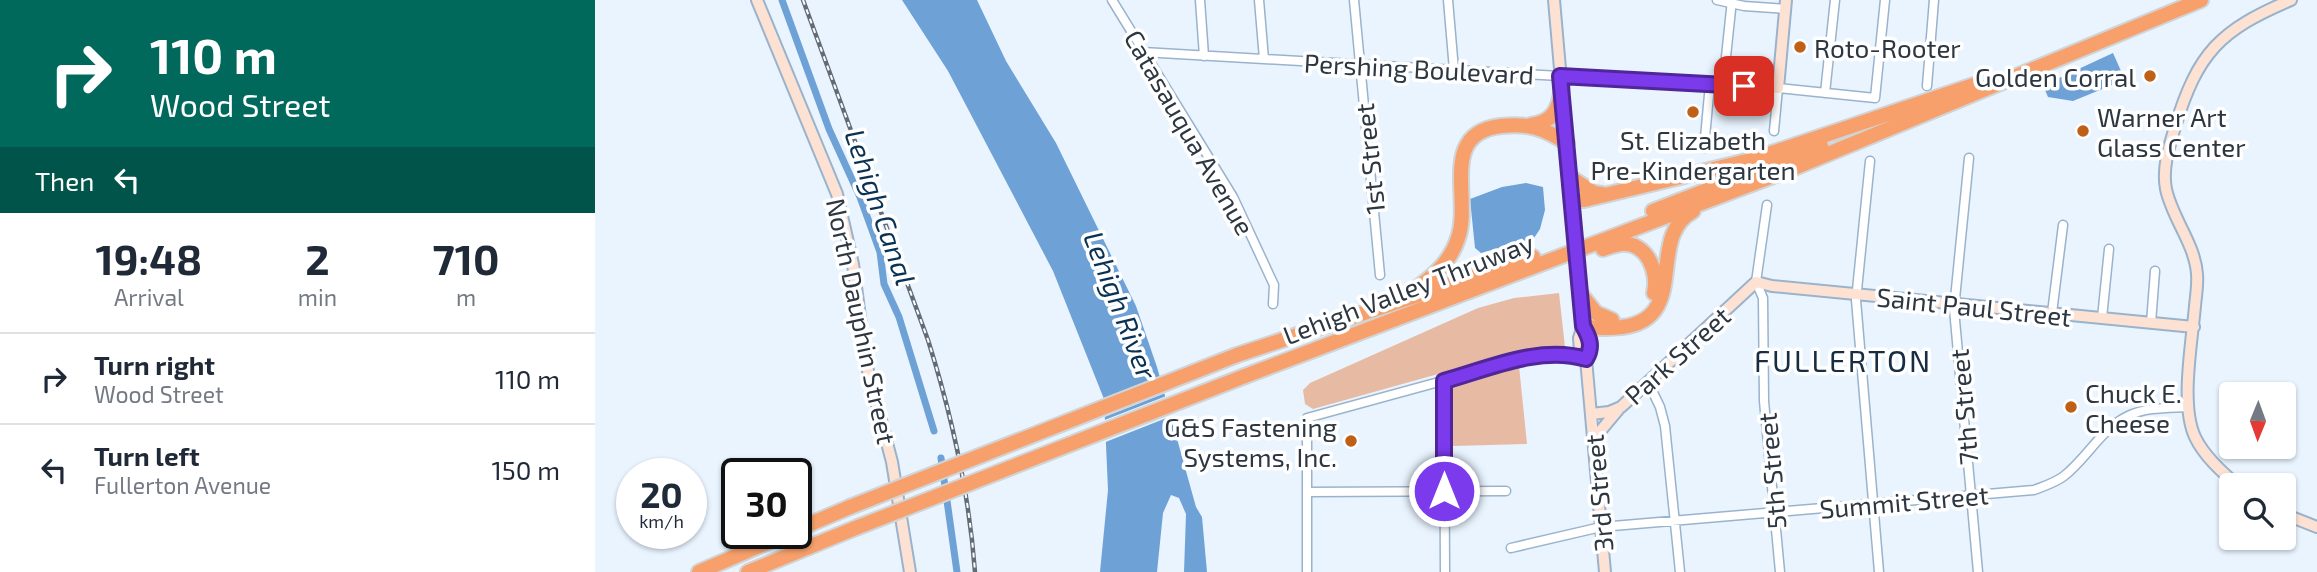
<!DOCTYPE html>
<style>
body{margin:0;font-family:"Exo 2",sans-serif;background:#f2f2f3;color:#1f2937;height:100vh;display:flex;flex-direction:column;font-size:26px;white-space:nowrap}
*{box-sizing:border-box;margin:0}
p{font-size:23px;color:#747a83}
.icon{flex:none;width:38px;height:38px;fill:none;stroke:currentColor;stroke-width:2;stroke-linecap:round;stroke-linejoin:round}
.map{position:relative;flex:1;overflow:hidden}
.side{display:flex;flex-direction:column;background:#fff;width:595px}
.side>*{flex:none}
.hud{background:#00695c;color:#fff;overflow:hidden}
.needle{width:46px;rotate:181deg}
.tools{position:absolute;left:1624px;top:382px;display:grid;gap:14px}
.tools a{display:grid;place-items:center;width:77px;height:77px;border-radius:7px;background:#fff;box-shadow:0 2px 5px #0004;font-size:35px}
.speed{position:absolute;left:21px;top:458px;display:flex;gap:14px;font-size:35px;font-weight:700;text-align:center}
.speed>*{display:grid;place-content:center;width:91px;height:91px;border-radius:50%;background:#fff;box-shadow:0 2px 5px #0004;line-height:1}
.speed small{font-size:18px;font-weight:400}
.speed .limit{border:4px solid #111;border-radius:10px;background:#fff;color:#111}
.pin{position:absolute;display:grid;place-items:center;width:60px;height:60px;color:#fff;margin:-30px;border-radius:14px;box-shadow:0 4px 10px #0006}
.me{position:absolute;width:77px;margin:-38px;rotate:0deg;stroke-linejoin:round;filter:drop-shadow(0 0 5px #0008)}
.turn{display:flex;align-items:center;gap:24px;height:147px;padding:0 35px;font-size:32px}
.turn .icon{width:91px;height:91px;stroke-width:2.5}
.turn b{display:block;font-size:49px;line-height:60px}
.then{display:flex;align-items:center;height:66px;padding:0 35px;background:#0003;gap:14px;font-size:26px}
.eta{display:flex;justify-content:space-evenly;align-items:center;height:119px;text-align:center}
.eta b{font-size:42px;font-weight:700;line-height:49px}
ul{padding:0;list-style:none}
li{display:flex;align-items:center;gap:21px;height:91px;padding:0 35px;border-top:2px solid #e0e1e3}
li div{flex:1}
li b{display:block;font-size:26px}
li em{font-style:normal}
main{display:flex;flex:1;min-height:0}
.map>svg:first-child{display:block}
.green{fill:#e7bba3}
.water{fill:#6ea2d6}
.pier{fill:#e9f4ff}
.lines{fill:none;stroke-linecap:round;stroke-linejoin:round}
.canal{stroke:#6ea2d6;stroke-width:7}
.street-casing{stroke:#9ab3cc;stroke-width:11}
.secondary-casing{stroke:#9ab3cc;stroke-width:14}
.highway-casing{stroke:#d1d3d5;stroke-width:18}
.street{stroke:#fff;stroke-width:8}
.secondary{stroke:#fde2d3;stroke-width:10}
.highway{stroke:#f8a06b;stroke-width:14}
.rail-casing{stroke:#626c77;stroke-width:4.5}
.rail{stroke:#fff;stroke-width:2;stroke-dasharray:5;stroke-linecap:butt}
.secondary-bridge-casing{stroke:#9ab3cc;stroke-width:14;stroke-linecap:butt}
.highway-bridge-casing{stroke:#d1d3d5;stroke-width:18;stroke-linecap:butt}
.secondary-bridge{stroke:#fde2d3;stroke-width:10}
.highway-bridge{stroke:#f8a06b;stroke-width:14}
.route-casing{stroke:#51269a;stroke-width:18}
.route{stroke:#7c3aed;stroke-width:12}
.poi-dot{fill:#bf6019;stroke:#fff;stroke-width:2.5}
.labels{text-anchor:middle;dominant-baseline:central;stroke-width:7;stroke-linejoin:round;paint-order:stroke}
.poi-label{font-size:26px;fill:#2d3742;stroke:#fff;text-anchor:start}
.street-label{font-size:26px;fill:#2d3742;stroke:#fff}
.water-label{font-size:28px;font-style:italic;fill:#093153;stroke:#fff}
.quarter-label{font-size:30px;letter-spacing:2px;fill:#182d41;stroke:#fff}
</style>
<main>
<section class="side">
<div class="hud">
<div class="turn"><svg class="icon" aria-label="right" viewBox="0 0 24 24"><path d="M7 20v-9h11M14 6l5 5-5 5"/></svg><div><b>110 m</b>Wood Street</div></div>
<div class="then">Then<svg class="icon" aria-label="left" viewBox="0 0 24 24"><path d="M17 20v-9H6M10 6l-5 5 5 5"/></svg></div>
</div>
<div class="eta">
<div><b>19:48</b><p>Arrival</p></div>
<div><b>2</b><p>min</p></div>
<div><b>710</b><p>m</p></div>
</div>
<ul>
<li><svg class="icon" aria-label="right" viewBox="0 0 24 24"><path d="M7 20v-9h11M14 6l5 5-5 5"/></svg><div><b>Turn right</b><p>Wood Street</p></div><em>110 m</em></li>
<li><svg class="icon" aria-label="left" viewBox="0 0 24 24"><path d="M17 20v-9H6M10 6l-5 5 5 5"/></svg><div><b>Turn left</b><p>Fullerton Avenue</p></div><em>150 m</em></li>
</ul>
</section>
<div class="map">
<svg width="1722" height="572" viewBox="0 0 1722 572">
<rect width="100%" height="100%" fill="#e9f4ff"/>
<path class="green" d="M964,293l6,54 -48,5 -204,57 -8,-5 -2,-14 7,-7 168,-75 36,-10z
M924,366l8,78 -74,2v-61z"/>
<path class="water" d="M307,0h75l29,61 50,82 80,163 21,61 39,140 6,10 5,55h-23l2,-58 -7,-16 -8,-3 -8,18 -6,59h-57l8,-82 -4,-91 -51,-128 -105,-200z
M1518,53l8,18 -4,12 -44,18 -25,-4 -6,-14 17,-5z
M931,183l17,4 2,23 -5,19 -6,9 -53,15 -6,-5 -5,-49 32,-12z"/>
<path class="pier" d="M568,375l5,17 -66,26 -1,-19z
M574,395l5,20 -71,28 -1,-22z"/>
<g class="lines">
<path class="canal" d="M187,0l47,129 31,68 20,55 4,32 15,33 35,114
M346,458l16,114"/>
<g class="street-casing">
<path id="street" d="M517,0l121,197 41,88 -1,19
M605,0l4,56
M664,0l5,59
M759,0l26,275
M853,0l6,70
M1122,0l27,6 42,3
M548,52l417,24
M1128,85l9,-85
M1332,86l7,-86
M1230,93l10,-93
M1179,131l4,-43 97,10 10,-98
M1109,148l6,-64
M1374,158l-15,151 24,263
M1275,161l-14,139 23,272
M1172,205l-11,77 7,16 1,103 16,171
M1457,313l11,-88
M1507,318l7,-69
M1556,323l4,-52
M849,381l1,191
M1053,382l12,25 5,19 15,146
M712,492l199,-1
M916,548l90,-21 433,-37c10,-4 21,-7 30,-14 23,-18 37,-47 64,-60 18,-9 40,-8 59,-9
M712,572v-154l223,-61c19,-3 38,-4 56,2"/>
</g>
<g class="secondary-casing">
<path id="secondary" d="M162,0l80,194 16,70 13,99 26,99 18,110
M959,0l20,229
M965,76l218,12 8,-88
M983,265l5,61 -4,12 1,13 6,8
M988,326c7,12 10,21 3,33l19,213
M996,414l18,-2 12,-5 135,-125 16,4 422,41
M999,442l3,-7 21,-25
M1642,485c-15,-13 -33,-29 -42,-48 -15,-32 -3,-95 0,-131 1,-11 3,-22 2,-32 -2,-30 -25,-56 -31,-85 -4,-21 3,-42 9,-62 23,-75 45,-97 116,-127
M1689,514l33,13"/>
</g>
<g class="highway-casing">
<path id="highway" d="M936,125c23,-3 28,-17 31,-37
M975,177l24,16 8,1
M977,199l12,1 167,-40 223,-75
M1058,211l168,-65
M1008,249c5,-2 11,-4 17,-5 27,-3 39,28 34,49
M985,293l16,20 16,7
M814,294c21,-15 41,-30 49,-56 14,-39 -20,-105 43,-112 28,-3 42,2 66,17
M988,326c14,3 25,2 39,1 69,-8 23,-90 71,-116
M642,355l296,-98
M650,376l549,-208 407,-168
M201,530l54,-23
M104,572l88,-38
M153,572l110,-45"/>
</g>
<use href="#street" class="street"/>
<use href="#secondary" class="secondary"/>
<use href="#highway" class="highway"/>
<g class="rail-casing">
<path id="rail" d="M208,0l125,340c24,76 41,152 47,232"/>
</g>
<use href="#rail" class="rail"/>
<g class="secondary-bridge-casing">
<path id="secondary-bridge" d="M979,229l4,36"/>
</g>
<g class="highway-bridge-casing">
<path id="highway-bridge" d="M255,507l387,-152
M263,527l387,-151"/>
</g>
<use href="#secondary-bridge" class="secondary-bridge"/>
<use href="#highway-bridge" class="highway-bridge"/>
</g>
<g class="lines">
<g class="route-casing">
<path id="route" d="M849,491v-110c44,-12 96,-36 142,-22 7,-12 4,-21 -3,-33l-23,-250 184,10"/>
</g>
<use href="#route" class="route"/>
</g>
<g class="poi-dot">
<circle cx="1205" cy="47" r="7"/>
<circle cx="1555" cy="76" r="7"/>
<circle cx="1098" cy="112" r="7"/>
<circle cx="1488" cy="131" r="7"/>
<circle cx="1476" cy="407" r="7"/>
<circle cx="756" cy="441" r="7"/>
</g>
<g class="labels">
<g class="poi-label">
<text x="1219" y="47">Roto-Rooter</text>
<text x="1541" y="76" text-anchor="end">Golden Corral</text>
<text x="1502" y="116">Warner Art<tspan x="1502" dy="30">Glass Center</tspan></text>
<text x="1098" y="139" text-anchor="middle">St. Elizabeth<tspan x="1098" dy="30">Pre-Kindergarten</tspan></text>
<text x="1490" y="392">Chuck E.<tspan x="1490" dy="30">Cheese</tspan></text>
<text x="742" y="426" text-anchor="end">G&amp;S Fastening<tspan x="742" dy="30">Systems, Inc.</tspan></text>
</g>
<g class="street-label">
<text transform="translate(824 68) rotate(3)">Pershing Boulevard</text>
<text transform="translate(595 132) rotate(60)">Catasauqua Avenue</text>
<text transform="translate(774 159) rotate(-96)">1st Street</text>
<text transform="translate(813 288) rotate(-21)">Lehigh Valley Thruway</text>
<text transform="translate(1379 306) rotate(6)">Saint Paul Street</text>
<text transform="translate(267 321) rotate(78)">North Dauphin Street</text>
<text transform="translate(1082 355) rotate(-42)">Park Street</text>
<text transform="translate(1368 407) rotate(-95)">7th Street</text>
<text transform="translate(1176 471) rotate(-95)">5th Street</text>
<text transform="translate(1003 493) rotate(-95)">3rd Street</text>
<text transform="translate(1309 501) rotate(-5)">Summit Street</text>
</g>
<g class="water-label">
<text transform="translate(286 207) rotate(71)">Lehigh Canal</text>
<text transform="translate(526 305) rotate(69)">Lehigh River</text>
</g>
<g class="quarter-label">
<text x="1248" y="360">FULLERTON</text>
</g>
</g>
</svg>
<div class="tools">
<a><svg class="needle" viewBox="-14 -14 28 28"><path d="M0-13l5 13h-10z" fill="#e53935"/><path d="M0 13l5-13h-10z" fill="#747a83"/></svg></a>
<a><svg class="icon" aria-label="search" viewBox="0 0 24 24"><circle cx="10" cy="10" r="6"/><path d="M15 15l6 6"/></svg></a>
</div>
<div class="speed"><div>20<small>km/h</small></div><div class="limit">30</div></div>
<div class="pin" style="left:1149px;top:86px;background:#d93025"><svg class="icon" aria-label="arrive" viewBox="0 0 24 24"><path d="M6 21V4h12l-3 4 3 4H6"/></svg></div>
<svg class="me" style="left:849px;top:491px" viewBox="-20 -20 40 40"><circle r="17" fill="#7c3aed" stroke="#fff" stroke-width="3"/><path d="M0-11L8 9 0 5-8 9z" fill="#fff"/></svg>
</div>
</main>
